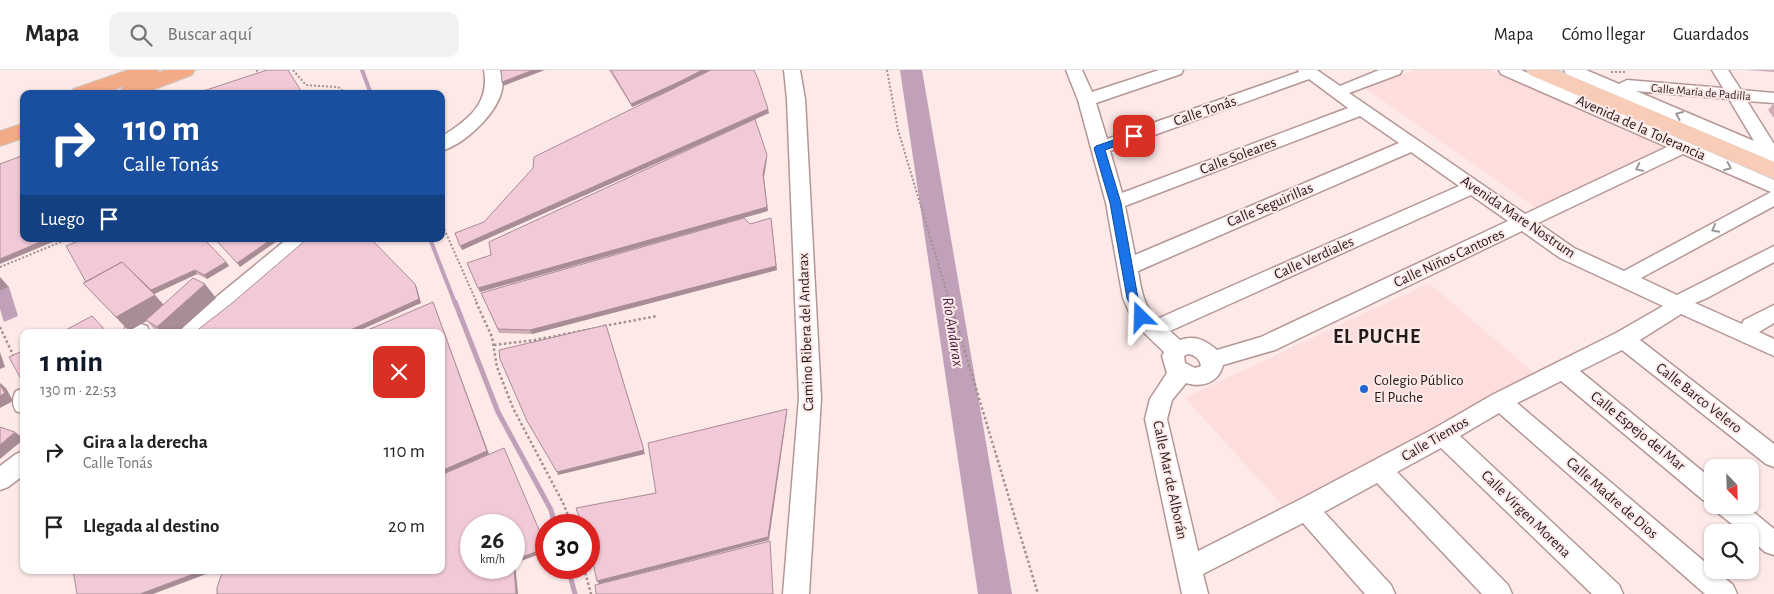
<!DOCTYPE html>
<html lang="es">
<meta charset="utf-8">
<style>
body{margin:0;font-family:"Alegreya Sans",sans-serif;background:#f2f2f2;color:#222;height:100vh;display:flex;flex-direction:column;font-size:19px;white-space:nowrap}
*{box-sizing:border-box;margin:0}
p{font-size:16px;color:#767676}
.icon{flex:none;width:28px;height:28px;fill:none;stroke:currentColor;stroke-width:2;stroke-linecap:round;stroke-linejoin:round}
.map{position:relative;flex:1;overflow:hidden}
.panel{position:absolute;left:20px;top:259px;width:425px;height:245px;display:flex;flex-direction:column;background:#fff;border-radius:10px;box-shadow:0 1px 4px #0004}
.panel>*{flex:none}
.banner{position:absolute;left:20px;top:20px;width:425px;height:152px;border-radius:10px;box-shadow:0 1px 4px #0004;background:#1a4fa0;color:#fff;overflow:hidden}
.needle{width:32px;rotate:157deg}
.tools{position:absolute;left:1704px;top:389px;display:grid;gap:10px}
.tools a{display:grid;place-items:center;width:55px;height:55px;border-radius:10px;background:#fff;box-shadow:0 1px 4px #0004;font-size:25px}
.speed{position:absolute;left:460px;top:444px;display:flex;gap:10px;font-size:25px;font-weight:700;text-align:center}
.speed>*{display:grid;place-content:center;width:65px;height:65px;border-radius:50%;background:#fff;box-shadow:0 1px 4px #0004;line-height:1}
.speed small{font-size:12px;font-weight:400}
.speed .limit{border:8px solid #d22;background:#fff;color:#111}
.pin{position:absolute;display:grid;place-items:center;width:42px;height:42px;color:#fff;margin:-21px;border-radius:10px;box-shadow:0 2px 8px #0006}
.me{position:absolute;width:55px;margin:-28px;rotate:338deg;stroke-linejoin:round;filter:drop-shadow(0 0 4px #0008)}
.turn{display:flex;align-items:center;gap:18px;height:105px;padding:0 20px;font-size:22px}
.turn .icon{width:65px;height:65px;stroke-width:2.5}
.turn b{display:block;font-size:35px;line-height:42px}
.then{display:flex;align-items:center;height:48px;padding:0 20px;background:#0003;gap:10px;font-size:19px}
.round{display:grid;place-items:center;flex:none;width:52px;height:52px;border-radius:10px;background:#f2f2f2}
.head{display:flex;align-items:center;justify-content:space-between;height:85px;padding:0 20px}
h1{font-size:30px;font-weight:700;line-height:38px;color:#111827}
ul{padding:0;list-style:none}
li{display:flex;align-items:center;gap:15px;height:75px;padding:0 20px}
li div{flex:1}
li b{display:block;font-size:19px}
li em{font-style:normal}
header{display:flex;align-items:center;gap:30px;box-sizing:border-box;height:70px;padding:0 25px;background:#fff;border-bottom:1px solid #e0e0e0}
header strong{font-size:24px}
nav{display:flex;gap:28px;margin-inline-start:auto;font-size:18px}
.search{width:350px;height:45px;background:#f2f2f2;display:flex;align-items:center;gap:12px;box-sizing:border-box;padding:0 18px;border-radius:10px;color:#767676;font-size:19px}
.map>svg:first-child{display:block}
.built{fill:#fededc}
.water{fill:#c0a1b9}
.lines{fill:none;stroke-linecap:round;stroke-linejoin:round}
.stream-far1{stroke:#c0a1b9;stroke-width:4}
.stream{stroke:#c0a1b9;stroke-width:5}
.river{fill:#c0a1b9;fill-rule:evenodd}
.minor-casing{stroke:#b49795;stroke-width:3}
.major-casing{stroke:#cfcdcd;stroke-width:2}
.highway-casing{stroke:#cfcdcd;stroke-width:2}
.path-far1{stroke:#a19191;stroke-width:2;stroke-dasharray:2 2;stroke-linecap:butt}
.path{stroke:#a19191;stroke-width:2.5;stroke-dasharray:2.5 2.5;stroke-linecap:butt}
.minor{fill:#fff;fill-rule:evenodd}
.major{fill:#f8ccb6;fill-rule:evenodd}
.highway{fill:#f3aa86;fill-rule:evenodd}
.wall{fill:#d0adb8}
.shaded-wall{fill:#a98d96}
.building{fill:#f2c9d6;stroke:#a98d96}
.oneway{stroke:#9d9898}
.route{fill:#1a73e8;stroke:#114b97}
.poi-dot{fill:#2467d3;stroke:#fce9e8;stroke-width:2}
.labels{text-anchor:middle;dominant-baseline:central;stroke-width:4;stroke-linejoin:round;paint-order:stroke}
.far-street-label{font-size:12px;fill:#251a1a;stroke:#fce9e8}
.street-label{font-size:15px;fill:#251a1a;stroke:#fce9e8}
.poi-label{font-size:15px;fill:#251a1a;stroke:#fce9e8;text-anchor:start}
.water-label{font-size:16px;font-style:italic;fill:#4d2547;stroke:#fce9e8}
.district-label{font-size:20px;font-weight:bold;letter-spacing:1px;fill:#251a1a;stroke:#fce9e8}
</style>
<header>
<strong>Mapa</strong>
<div class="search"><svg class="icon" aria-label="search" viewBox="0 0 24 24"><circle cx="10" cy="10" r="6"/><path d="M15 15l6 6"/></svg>Buscar aquí</div>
<nav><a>Mapa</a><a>Cómo llegar</a><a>Guardados</a></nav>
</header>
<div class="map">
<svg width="1774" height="524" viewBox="0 0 1774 524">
<rect width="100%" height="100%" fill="#fce9e8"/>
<path class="built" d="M1415,0h75l174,77 -128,61 -170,-119z
M1429,213l113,97 -256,129 -101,-111z"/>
<path class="water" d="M9,217l9,29 -14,6 -4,-13v-18z"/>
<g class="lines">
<path class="stream-far1" d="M362,0l9,24
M430,169l25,64"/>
<path class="stream" d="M455,232l43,110 53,98 4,15
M568,498l7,26"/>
<path class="river" d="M900,0h22l90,524h-34z"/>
<g class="minor-casing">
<path id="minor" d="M484,0h16c1,6 4,13 2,19 -4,24 -38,56 -61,62v-14c27,-17 49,-33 43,-67z
M784,0h16l5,29 16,299 -12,196h-26l16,-196 -12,-299z
M1066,0h16l10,22 67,-22h24l-2,4 -85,29 11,36 192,-67 -1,-2h19l23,16 39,-16h23l-2,4 -51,19 176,121 142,-67 -166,-73 -2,-4h22l253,110v26l-133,72 36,17 97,-49v16l-67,36 -12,5 47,21 2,-4 30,-15v18l-15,9 15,7v17l-93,-42 -41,26 134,104v23l-8,-3 -144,-114 -42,21 132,108v24l-9,-3 -142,-119 -44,22 195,165v2h3l18,15 4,9h-32l-206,-181 -39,23 159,149 4,9h-31l-151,-146 -44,24 111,113 4,9h-30l-105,-111 -53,29 67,73 4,9h-30l-62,-71 -100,51 5,20h-26l-37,-175 5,-20 17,-26 -5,-17 2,-4 -30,-29 -11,-25 -17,-95 -28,-103zM1309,9l39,29 -226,85 -12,-42zM1360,46l39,27 -264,112 -10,-49zM1411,82l48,34 -302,133c-14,-13 -16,-31 -19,-48zM1683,84l88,38 -147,79 -50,-23 -36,-25zM1471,125l37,26 -247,116 -44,13c-12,-10 -22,-15 -37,-10l-10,-9zM1522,161l38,27 103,48 -47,27 -124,62 -57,33 -138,73 -99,50 -31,-132 5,-19 14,-17c15,5 33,0 37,-18l52,-15zM1188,284c7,1 12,5 13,12l-6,2 -10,-5 -1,-7z
M1564,0h22l33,14 8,-4 96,8 -11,-18h16l13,20 33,3v10l-27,-2 27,43v18l-208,-88zM1636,21l93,8 25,42z
M287,169h23l-3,5 -104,88h-24l2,-6z
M137,253l10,3 2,6h-25l2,-6z
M24,318v26l-8,-3c-4,-7 -4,-12 0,-20z
M24,381v24l-16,12 -8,3v-24l16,-12z
M1715,435h30l29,24v26l-9,-3 -15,-13v-7h-8l-24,-19z"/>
</g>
<g class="major-casing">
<path id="major" d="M1527,0h29l218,92v17l-244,-104z"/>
</g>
<g class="highway-casing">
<path id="highway" d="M128,0h31l-2,3 8,-3h30l-3,5 -50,19h-18l-3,-4 3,-4 -21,8h-33l3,-5z
M24,53v15l-24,8v-15z"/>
</g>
<path class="path-far1" d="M293,0l13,15 32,2 9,7
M887,0l11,60 52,173
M256,1l3,-1
M1611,2h14
M441,152l36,81
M0,197l68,-28"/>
<path class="path" d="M476,232l16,35 5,30 16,41 50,95 9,22
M950,232l88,292
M604,256l53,-10
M0,257l14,30
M494,275l41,-5 61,-12
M584,498l7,26"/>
<use href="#minor" class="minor"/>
<use href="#major" class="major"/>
<use href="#highway" class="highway"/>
</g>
<path class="wall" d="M609,0h101l59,43 -307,137 22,-28 180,-129 -32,14z
M1746,0h28v2z
M1774,33v15l-6,-8z
M226,192l3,4 -22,13 -10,-5 -43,20 9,10 53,-6 -38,34h-21l-10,-11 -18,10 -46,-48z
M777,200l-245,64 -33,-1 -18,-40z"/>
<path class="shaded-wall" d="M533,0h12l-42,16 -1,-4z
M702,0h8l-26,14 -52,23 -1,-3z
M768,39l1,4 -307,137 -2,-4z
M767,85v4l-3,19 4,33 -288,81 -2,-4 285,-114z
M771,148l6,52 -245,64 -2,-4z
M47,169h13l-60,25v-5z
M272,169h8l-40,28 -3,-4z
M226,192l3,4 -22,13 -3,-4z
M195,200l2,4 -43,20 -3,-4z
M0,207l9,10 -9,4z
M205,214l11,14 -38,34h-17l-4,-5z
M415,214l2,4 4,15 -65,29h-10z
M155,225l12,14 -38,22 -13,-14z
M433,232l56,152 -48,21v-4z
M606,255l39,129 -87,21 -1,-3z
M0,282l5,15 -5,2z
M0,313l6,5 7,13 -13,7z
M787,339v4l-18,127 -170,44 -2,-3z
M15,362l9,7 -24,20v-14z
M546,478v4l-31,11 3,31h-2l-2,-26v-8z
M204,500h13l-64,24h-13z"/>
<path class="building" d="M267,0h21l15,24h-109z
M501,0h32l-31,12z
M611,0h91l-19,10 -52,24z
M711,0h43l4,9 10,30 -308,137 -5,-13 29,-11 49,-54 1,-11z
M755,49l12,36 -4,19 4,33 -289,81 -11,-25 24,-8 -2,-13z
M24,85v84h23l-47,20v-95z
M744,148l6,6 21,-6 5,48 -246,64 -32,-1 -17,-36z
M83,169h121l22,23 -22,13 -9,-5 -44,20 -29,-28 -36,20 -20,-36z
M215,169h57l-35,24z
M307,169h64l44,45 4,15 -73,33h-151l36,-28z
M122,192l33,33 -39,22 -33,-34z
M193,208l12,6 -48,43 -11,-7z
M433,232l54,149 -46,20v-139h-78z
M92,246l15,16h-45z
M606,255l38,125 -87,22 -30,-51 -27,-62 -1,-9z
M24,280v30l-2,1 -13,-24z
M0,315l5,8 -5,3z
M787,339l-19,128 -171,44 -8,-35v-21h-7l-6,-17 80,-15 -8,-50z
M0,357l15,5 -15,13z
M504,378l42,98v2l-32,12v-35h-43v43h43l2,26h-299v-6l6,-18h218v-95z
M770,471l3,53h-177l-1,-9z
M73,500h131l-64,24h-63z"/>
<defs><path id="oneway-chevron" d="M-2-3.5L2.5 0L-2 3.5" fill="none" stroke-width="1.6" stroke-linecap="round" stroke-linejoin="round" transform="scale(1.25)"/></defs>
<g class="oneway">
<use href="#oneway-chevron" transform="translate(1679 45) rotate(-157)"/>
<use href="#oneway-chevron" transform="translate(1728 97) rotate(24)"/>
<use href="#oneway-chevron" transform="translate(1639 98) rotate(154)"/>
<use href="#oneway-chevron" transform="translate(1715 159) rotate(152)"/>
</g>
<path class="route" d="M1134,63l4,1v4l-33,12 16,53 17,95 9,19 -6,4 -4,-1 -10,-22 -17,-95 -16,-55 2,-2z"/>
<circle class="poi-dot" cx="1364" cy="319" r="5"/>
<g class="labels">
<g class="far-street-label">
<text transform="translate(1701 22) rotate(5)">Calle María de Padilla</text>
</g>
<g class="street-label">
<text transform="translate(1205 41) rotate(-19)">Calle Tonás</text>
<text transform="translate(1641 58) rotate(24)">Avenida de la Tolerancia</text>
<text transform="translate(1238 86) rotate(-21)">Calle Soleares</text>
<text transform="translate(1270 135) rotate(-23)">Calle Seguirillas</text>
<text transform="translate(1518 147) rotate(34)">Avenida Mare Nostrum</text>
<text transform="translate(1314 188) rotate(-24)">Calle Verdiales</text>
<text transform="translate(1449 188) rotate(-25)">Calle Niños Cantores</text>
<text transform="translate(806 262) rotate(-92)">Camino Ribera del Andarax</text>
<text transform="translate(1699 328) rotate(38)">Calle Barco Velero</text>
<text transform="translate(1638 361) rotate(39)">Calle Espejo del Mar</text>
<text transform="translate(1435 369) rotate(-30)">Calle Tientos</text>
<text transform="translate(1170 410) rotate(78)">Calle Mar de Alborán</text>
<text transform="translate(1612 428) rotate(41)">Calle Madre de Dios</text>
<text transform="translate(1526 444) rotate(44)">Calle Virgen Morena</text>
</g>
<g class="poi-label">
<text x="1374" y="310">Colegio Público<tspan x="1374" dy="17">El Puche</tspan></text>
</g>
<g class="water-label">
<text transform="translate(953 262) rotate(81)">Río Andarax</text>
</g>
<g class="district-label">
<text x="1377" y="267">EL PUCHE</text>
</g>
</g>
</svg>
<div class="tools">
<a><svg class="needle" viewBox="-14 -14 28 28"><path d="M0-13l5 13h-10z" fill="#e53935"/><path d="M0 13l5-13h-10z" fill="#767676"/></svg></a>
<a><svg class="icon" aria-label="search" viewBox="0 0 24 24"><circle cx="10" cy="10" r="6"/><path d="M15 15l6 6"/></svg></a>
</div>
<div class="speed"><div>26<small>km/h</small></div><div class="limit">30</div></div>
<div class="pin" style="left:1134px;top:66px;background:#d93025"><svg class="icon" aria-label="arrive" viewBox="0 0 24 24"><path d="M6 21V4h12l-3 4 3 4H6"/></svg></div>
<svg class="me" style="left:1141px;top:247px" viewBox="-20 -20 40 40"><path d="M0-17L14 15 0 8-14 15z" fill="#1a73e8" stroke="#fff" stroke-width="4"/></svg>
<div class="banner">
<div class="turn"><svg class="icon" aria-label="right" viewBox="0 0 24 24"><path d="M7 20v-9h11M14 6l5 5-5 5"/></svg><div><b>110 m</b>Calle Tonás</div></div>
<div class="then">Luego<svg class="icon" aria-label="arrive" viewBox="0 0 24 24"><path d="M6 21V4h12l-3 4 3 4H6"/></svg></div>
</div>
<section class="panel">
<div class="head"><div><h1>1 min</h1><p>130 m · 22:53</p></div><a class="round" style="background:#d93025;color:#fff"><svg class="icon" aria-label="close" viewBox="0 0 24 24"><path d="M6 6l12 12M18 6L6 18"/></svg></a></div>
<ul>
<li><svg class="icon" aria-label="right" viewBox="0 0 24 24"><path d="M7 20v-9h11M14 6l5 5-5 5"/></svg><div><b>Gira a la derecha</b><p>Calle Tonás</p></div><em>110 m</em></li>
<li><svg class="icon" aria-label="arrive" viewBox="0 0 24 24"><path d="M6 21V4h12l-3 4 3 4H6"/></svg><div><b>Llegada al destino</b></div><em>20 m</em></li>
</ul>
</section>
</div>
